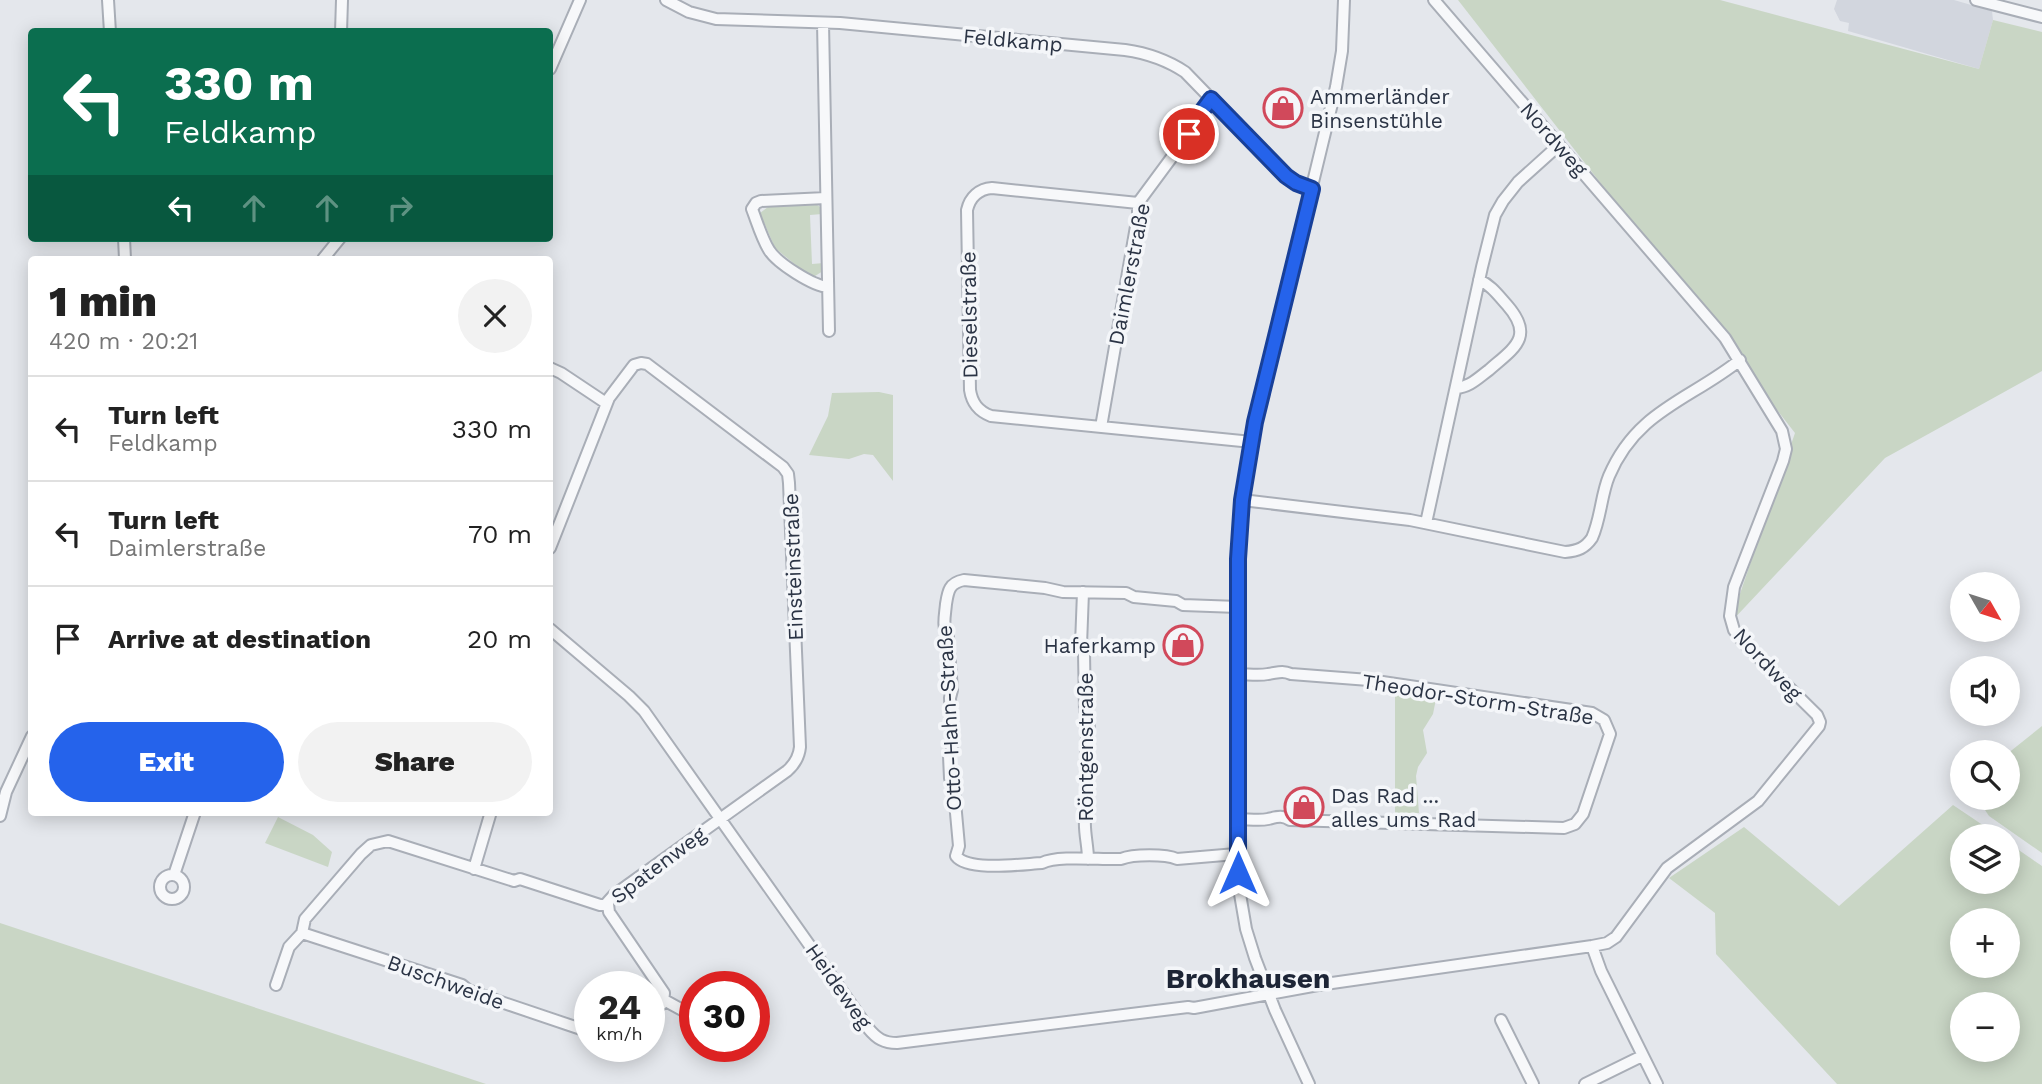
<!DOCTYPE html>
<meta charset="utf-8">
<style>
body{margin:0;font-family:"Work Sans",sans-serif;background:#f2f2f2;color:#222;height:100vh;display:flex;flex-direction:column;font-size:26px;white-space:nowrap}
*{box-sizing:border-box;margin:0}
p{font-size:23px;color:#767676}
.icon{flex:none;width:38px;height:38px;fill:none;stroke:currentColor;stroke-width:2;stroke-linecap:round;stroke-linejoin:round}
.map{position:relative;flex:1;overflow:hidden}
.details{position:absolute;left:28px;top:256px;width:525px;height:560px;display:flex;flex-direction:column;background:#fff;border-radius:7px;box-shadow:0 4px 18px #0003}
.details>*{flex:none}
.hud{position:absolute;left:28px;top:28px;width:525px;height:214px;border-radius:7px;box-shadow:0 4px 18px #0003;background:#0b6e4f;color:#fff;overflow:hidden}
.needle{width:46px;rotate:129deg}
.fabs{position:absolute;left:1950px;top:572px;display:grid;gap:14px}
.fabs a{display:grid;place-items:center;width:70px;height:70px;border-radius:50%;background:#fff;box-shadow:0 4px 18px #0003;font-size:35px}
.speed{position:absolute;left:574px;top:971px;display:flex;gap:14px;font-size:35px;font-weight:700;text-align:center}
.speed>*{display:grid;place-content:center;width:91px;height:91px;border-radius:50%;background:#fff;box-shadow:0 4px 18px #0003;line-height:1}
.speed small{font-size:18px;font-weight:400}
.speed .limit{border:10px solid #d22;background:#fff;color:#111}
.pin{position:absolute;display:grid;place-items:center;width:60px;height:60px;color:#fff;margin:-30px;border:4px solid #fff;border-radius:50%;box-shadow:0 2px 7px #0007}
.me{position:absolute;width:77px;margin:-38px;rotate:0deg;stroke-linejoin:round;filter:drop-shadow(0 0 5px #0008)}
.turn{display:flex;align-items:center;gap:24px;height:147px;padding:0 21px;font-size:32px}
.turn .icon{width:91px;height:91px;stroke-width:2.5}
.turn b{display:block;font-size:49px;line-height:60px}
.lanes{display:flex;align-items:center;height:66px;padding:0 21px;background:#0003;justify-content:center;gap:35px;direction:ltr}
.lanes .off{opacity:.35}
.round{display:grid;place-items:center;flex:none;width:74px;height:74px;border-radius:37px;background:#f2f2f2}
.headline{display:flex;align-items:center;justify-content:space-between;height:119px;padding:0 21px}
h1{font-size:42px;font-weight:800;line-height:52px}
.primary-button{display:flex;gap:14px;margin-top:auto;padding:14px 21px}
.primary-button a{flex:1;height:80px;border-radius:42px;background:#2563eb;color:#fff;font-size:28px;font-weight:800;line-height:80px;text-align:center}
.primary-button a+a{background:#f2f2f2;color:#222}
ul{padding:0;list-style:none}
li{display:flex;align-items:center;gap:21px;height:105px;padding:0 21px;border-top:2px solid #e0e0e0}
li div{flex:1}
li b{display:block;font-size:26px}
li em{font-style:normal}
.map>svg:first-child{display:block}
.built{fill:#d2d6de}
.green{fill:#c9d6c5;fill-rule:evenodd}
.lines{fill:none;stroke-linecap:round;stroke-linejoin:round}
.minor-casing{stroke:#a9aeb7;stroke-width:14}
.minor{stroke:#f7f8fa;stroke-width:10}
.route-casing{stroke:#184099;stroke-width:18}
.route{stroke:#2563eb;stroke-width:12}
.labels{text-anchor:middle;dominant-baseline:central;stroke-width:7;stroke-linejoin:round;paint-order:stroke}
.street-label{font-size:21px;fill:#2b3445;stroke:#f4f6f9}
.poi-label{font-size:21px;fill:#2b3445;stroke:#f4f6f9;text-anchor:start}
.district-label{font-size:28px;font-weight:bold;fill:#1d2536;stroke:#f4f6f9}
</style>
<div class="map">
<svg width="2042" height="1084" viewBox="0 0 2042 1084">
<rect width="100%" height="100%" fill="#e4e7ec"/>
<path class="built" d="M1837,0h117l38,11 1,9 -14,49 -131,-38 1,-8 -9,-2 -6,-12z"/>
<path class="green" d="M1458,0h262l259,69 14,-49 49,12v339l-157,87 -155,165 65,-190z
M817,205l5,3v6l-12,1 2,49 12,-1 -1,8 -8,5h-6l-34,-28 -15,-35 8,-6z
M879,392l14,3v86l-20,-26 -9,-1 -15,5 -40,-4 19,-39 4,-23z
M1395,695l41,4 -3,15 -10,16 4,23 -9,14 -2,9 3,37h-24z
M2042,726v127l-53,-37 -12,-18h30v-44z
M1953,805l46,31h-37v46h45v-40l35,24v218h-205l-121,-130 -1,-41 -46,-35 75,-51 95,79zM2007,920v46h-45v-46zM2007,1004v46h-45v-46z
M278,817l35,18 19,17 -4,15 -63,-24z
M0,923l486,161h-486z"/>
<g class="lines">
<g class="minor-casing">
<path id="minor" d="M108,0l2,32
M666,0l23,12 27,7 124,4 285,27c21,3 42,10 60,22l101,104 10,7 16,6
M1976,0l66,17
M823,23l6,308
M341,32l1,-32
M550,69l30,-69
M826,198l-65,3 -5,2 -4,6c5,13 10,30 17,41 8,13 44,36 59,37
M1138,203l-146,-15c-13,1 -22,9 -25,22l3,180c2,13 8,21 21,26l261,26
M124,238l1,21
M323,259l17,-21
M550,368l11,5 45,30
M1456,388c14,-1 22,-10 33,-18 25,-22 46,-33 18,-65 -9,-10 -16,-20 -28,-25
M1101,427l37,-212v-12l51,-69 2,-8 20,-27
M1242,500l168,20 155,32c13,-1 20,-4 27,-14 9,-20 9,-43 17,-62 28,-66 81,-76 131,-116
M1426,523l56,-256 13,-52 8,-14 15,-19 41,-37
M1083,592l-2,53 3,8 1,57c5,11 5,22 1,33l2,64c-7,16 0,35 0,52
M550,629l79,67 15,15 224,317c9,11 16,15 29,15l291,-36 6,1 124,-23 274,-39 15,-3 9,-6 51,-69 91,-67 61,-75 1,-4 -3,-7 -73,-72 -10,-13 -4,-14 4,-29 49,-126 3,-12 -4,-18 -57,-93 -291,-338
M1238,674c10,0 20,2 30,0 9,-1 14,-4 23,0l78,6 223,33 12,7 6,14 -27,80 -8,10 -11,4 -274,-8c-8,-5 -13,-3 -22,-1 -9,2 -20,0 -29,0
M0,816l6,-24 26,-56
M1236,854l-59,5c-11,-5 -44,-5 -56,0 -20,1 -63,-4 -79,4 -19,1 -74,9 -86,-7l3,-10 -5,-55 -4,-13 -1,-22 3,-6 -2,-52 2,-8 -4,-53c-6,-11 -3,-21 -2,-33 2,-13 3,-21 18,-24l81,8 18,4 63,1 8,4 42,4 7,4 55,2
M474,869l16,-54
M160 887a12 12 0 1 1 24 0a12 12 0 1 1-24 0Z
M174,875l21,-63
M608,904l1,8 55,81 -1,10 -14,11
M302,933l160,52 6,5 36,13 86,29
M1592,946l9,25 56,113
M276,985l13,-38 13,-14 3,-14 56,-65 10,-9 17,-4 126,40 6,-2 80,26h5l9,-10 173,-124c8,-7 12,-14 13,-24l-11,-264 -1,-9 -5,-7 -136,-103 -6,-1 -7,2 -25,33 -59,150
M664,1000l31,17
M1501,1020l32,64
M1309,1084l-34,-74 -20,-52 -9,-29 -6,-35 -4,-40 3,-35 -2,-43 1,-217 4,-59 13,-78 81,-335 6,-36 2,-51
M1585,1084l57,-28"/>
</g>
<use href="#minor" class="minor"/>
</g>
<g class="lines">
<g class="route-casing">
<path id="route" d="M1189,134l2,-8 20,-27 75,77 10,7 16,6 -57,233 -13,78 -4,59v314"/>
</g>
<use href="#route" class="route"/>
</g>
<defs>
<g id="shop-ring" transform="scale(2.0125)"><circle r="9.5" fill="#f4f6f9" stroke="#d1495b" stroke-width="1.5"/><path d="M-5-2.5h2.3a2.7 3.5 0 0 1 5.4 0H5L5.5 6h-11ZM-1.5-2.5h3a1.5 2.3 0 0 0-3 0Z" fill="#d1495b"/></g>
</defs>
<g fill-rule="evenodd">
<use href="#shop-ring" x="1283" y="108"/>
<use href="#shop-ring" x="1183" y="645"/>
<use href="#shop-ring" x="1304" y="807"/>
</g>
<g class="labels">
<g class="street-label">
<text transform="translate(1013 40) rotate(5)">Feldkamp</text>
<text transform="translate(1554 139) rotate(49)">Nordweg</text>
<text transform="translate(1129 274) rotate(-79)">Daimlerstraße</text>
<text transform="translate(969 315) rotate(-91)">Dieselstraße</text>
<text transform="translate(793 567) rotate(-92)">Einsteinstraße</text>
<text transform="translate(1768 664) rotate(47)">Nordweg</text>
<text transform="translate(1478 699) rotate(9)">Theodor-Storm-Straße</text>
<text transform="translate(949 718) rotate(-93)">Otto-Hahn-Straße</text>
<text transform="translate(1085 747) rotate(-90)">Röntgenstraße</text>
<text transform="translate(658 865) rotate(-37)">Spatenweg</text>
<text transform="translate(446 982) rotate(20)">Buschweide</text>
<text transform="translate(839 986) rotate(55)">Heideweg</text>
</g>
<g class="poi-label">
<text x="1310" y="96">Ammerländer<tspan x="1310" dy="24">Binsenstühle</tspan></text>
<text x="1156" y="645" text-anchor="end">Haferkamp</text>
<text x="1331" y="795">Das Rad ...<tspan x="1331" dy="24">alles ums Rad</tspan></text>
</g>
<g class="district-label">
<text x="1248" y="978">Brokhausen</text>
</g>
</g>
</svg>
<div class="fabs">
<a><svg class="needle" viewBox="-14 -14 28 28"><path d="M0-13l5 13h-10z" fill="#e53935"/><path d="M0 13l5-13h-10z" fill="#767676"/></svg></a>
<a><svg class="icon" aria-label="sound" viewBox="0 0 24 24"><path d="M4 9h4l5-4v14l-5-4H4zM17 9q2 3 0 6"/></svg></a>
<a><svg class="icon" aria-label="search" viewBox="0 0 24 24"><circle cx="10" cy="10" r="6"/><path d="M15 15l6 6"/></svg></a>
<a><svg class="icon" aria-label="layers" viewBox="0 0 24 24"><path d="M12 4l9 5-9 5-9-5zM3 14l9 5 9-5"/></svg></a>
<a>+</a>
<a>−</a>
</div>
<div class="speed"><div>24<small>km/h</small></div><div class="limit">30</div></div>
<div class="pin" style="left:1189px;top:134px;background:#d93025"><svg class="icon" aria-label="arrive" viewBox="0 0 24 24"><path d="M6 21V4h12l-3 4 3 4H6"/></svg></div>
<svg class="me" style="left:1238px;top:873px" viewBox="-20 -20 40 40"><path d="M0-17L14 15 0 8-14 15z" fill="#2563eb" stroke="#fff" stroke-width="4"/></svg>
<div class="hud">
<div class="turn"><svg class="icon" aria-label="left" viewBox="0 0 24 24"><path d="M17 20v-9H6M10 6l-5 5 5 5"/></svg><div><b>330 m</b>Feldkamp</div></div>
<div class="lanes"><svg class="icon" aria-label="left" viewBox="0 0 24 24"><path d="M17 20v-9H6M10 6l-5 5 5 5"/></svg><svg class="icon off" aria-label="ahead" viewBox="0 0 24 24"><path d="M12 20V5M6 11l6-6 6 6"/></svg><svg class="icon off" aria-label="ahead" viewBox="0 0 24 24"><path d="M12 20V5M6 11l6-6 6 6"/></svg><svg class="icon off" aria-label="right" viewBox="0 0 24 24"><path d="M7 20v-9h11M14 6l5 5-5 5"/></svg></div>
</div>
<section class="details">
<div class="headline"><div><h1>1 min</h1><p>420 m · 20:21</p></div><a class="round"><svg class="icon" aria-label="close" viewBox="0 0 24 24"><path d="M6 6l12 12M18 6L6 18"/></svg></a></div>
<ul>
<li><svg class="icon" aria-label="left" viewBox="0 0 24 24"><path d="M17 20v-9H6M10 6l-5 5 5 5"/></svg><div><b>Turn left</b><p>Feldkamp</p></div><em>330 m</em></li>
<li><svg class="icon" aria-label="left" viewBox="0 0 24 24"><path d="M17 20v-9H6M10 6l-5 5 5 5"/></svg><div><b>Turn left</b><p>Daimlerstraße</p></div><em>70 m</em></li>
<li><svg class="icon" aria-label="arrive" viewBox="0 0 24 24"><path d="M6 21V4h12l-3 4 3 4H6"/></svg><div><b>Arrive at destination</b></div><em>20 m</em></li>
</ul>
<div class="primary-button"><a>Exit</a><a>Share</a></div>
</section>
</div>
